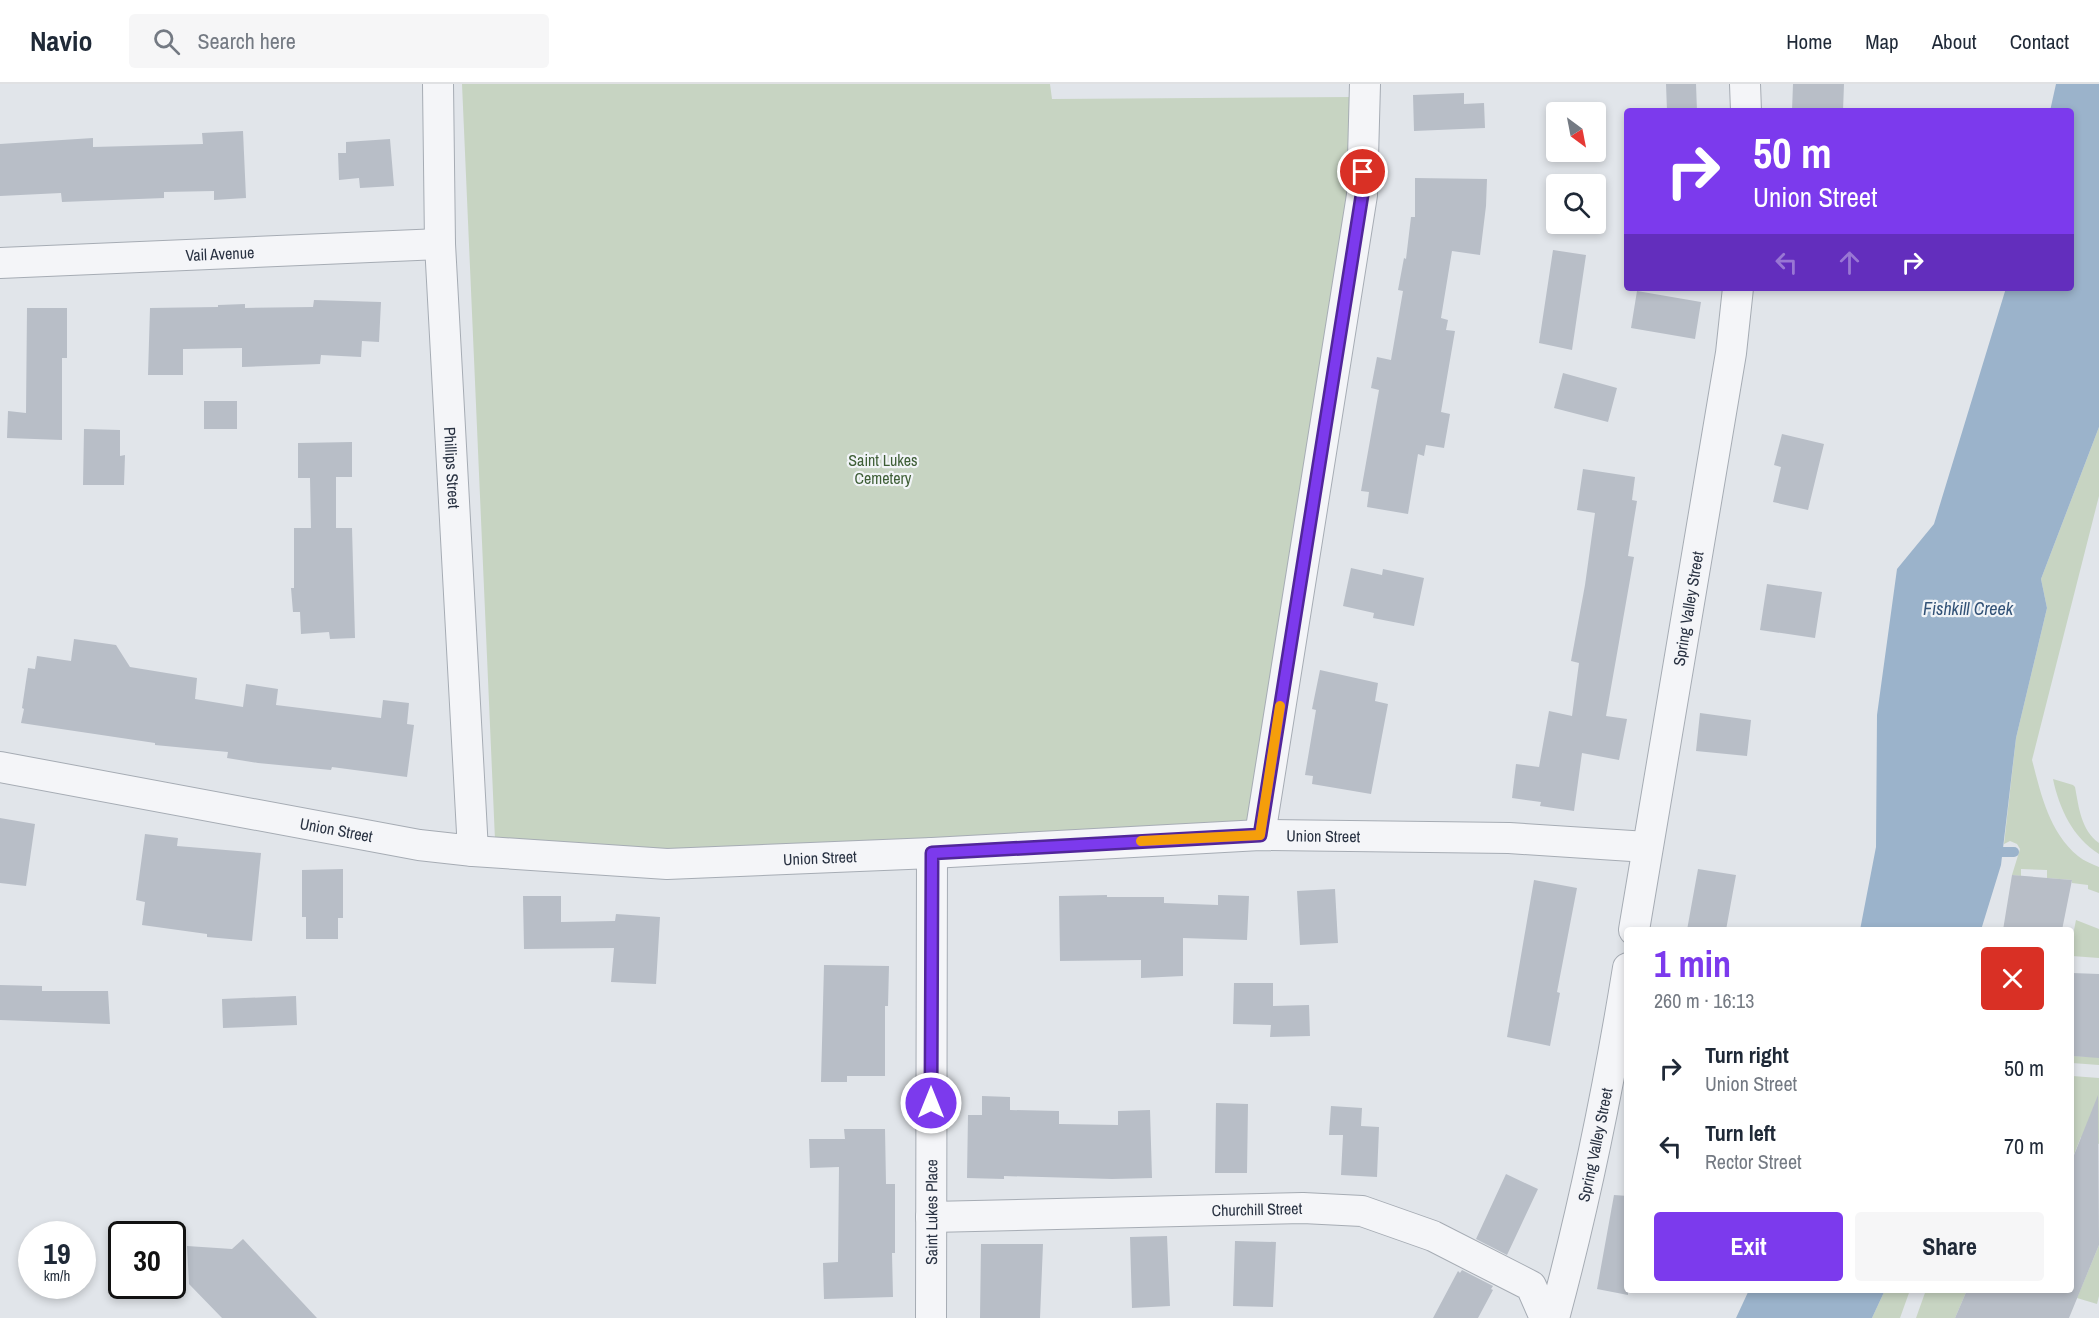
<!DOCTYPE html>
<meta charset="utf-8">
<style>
body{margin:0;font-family:"Archivo Narrow",sans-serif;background:#f6f6f7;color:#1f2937;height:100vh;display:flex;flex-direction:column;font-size:22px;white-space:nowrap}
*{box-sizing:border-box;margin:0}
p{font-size:20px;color:#747a83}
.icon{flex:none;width:33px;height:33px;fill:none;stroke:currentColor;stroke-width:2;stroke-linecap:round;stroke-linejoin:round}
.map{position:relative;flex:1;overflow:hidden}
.details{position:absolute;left:1624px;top:843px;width:450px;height:366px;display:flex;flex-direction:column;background:#fff;border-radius:6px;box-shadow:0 3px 9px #0003}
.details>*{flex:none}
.top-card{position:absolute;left:1624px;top:24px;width:450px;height:183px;border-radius:6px;box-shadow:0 3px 9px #0003;background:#7c3aed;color:#fff;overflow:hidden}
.needle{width:39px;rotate:148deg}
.fabs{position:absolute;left:1546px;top:18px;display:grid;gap:12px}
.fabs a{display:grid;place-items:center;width:60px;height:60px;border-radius:6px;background:#fff;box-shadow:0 3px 9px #0003;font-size:30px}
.speed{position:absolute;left:18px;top:1137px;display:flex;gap:12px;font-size:30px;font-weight:700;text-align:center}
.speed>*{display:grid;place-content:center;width:78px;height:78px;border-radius:50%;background:#fff;box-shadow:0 3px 9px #0003;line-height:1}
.speed small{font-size:15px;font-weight:400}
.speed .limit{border:3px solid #111;border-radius:9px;background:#fff;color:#111}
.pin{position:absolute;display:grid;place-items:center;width:51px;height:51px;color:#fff;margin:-26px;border:3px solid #fff;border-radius:50%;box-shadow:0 2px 6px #0007}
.me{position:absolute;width:66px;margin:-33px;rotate:0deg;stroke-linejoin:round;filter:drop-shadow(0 0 4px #0008)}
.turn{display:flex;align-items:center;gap:21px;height:126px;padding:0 30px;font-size:27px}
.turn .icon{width:78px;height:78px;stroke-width:2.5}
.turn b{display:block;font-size:42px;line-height:51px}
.lanes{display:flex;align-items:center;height:57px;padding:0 30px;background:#0003;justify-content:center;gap:30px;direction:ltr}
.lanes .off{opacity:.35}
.round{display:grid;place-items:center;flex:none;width:63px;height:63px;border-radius:6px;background:#f6f6f7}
.summary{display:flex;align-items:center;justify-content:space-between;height:102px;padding:0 30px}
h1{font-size:36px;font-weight:700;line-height:45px;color:#7c3aed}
.primary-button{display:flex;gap:12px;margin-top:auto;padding:12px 30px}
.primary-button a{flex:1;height:69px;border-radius:6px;background:#7c3aed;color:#fff;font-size:24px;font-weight:700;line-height:69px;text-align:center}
.primary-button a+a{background:#f6f6f7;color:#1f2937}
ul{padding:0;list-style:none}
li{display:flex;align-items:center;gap:18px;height:78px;padding:0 30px}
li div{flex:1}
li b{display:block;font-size:22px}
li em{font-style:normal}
header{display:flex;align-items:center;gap:36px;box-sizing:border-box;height:84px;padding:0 30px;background:#fff;border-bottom:2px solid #e0e1e3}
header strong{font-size:28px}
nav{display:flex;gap:33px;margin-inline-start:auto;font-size:21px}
.search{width:420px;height:54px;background:#f6f6f7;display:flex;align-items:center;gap:15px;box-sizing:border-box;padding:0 21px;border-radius:6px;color:#747a83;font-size:22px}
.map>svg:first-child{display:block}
.green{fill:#c7d4c2}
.water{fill:#9bb3cb}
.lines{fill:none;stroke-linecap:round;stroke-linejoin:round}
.stream{stroke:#9bb3cb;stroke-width:10}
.building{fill:#b8bec7}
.minor-casing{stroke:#a6acb4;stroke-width:32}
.minor{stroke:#f4f5f8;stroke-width:30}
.route-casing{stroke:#51269a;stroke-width:15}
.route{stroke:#7c3aed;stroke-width:10}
.slow{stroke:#f59e0b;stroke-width:10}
.labels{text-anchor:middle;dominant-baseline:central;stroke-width:4.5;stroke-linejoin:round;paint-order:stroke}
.street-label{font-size:16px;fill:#293242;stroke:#f1f4f7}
.park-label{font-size:16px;fill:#3e5e36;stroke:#f1f4f7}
.water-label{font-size:18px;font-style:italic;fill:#325277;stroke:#f1f4f7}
</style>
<header>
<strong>Navio</strong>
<div class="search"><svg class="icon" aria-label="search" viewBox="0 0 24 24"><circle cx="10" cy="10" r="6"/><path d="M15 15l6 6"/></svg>Search here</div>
<nav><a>Home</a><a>Map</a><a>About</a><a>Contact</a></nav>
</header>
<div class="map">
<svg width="2099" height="1234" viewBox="0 0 2099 1234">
<rect width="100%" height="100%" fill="#e1e5ea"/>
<path class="green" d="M462,0h588l2,15 300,-2 -7,128 -85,610 -593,29 -172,-24z
M2099,343v69l-67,264c9,34 17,72 46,96 6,5 14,8 21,11v26l-11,-4v-4l-16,-2v-3l-25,-2v-8l-26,-1v7l-9,-1 8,-26 -3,-5 -7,-3 -6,3 12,-106 31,-130 -6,-29z
M2053,695l20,6 2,2c4,21 6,43 24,56v11c-26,-16 -40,-46 -46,-75z
M2076,836l23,9v29l-27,-2v-20l1,-1z
M2072,972l27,1v8l-27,-2z
M2072,992l27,2v66l-18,-7 -8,20z
M2099,1161v51l-2,8 -20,-6z
M1885,1206h25l-10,28h-28z
M1926,1206h41l-12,28h-39z"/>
<path class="water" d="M2056,0h43v343l-58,152 6,29 -31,130 -15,127 -20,65h-121l16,-83 1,-132 20,-146 37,-45 72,-236h66v-177h-22z
M1749,1206h136l-13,28h-136z"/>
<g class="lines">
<path class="stream" d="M1990,768h24"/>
</g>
<path class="building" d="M1666,0h30l1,27h-30z
M1793,0h51l-1,27h-51z
M1464,9v11l20,-1 1,25 -71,3 -1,-36z
M243,47l3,67 -32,2v-9l-50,1v6l-102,4 -1,-9 -61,3v-52l93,-6v9l110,-3 -1,-11z
M390,55l4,47 -34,2 -1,-10 -20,2 -1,-27h8v-11z
M1415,94l72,1 -1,27 -6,49 -28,-4 -11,67 7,2 -2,10 9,1 -14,81 9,2 -6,34 -18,-3 -2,11 -6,-2 -10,60 -41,-7 2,-15 -8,-1 18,-101 -8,-2 6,-31 14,3 12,-69 -5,-1 6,-32 2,1 5,-42h4z
M1553,166l33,5 -14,95 -33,-7z
M1637,207l64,11 -6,37 -64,-11z
M314,216l67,2 -2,40 -17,-1 -1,16 -40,-2 -1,9 -78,3v-19l-59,1v26h-35l2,-67 68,-1v-2l27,-1v4l68,-1z
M27,224h40v50h-5v82l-55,-2 1,-27 18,2z
M1563,289l54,15 -9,34 -54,-14z
M204,317h33v28h-33z
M84,345l36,1v26l5,-1 -1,30h-41z
M1782,350l42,10 -16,66 -35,-8 8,-35 -7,-2z
M352,358v35h-16v51h16l3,110 -25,1 -1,-7 -28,2 -1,-22h-7l-2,-24h3v-60h17l-1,-50h-12v-35z
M1583,385l52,8 -3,23 5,1 -9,55 6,1 -28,159 21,3 -8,41 -37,-7 -8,58 -34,-5 1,-4 -29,-4 4,-34 23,3 10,-56 23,5 7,-53 -8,-2 14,-76 10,-72 -18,-3z
M1351,484l31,7 1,-6 41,9 -10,48 -41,-8 1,-5 -31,-7z
M1767,500l55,8 -7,46 -55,-8z
M74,555l42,6 14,22 67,11 -2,21 48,8 3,-23 32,5 -2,16 105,13 2,-18 26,3 -2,21 7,1 -7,52 -75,-10 -1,3 -73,-7 -31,-5 1,-6 -73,-7v-2l-134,-20 3,-14 -2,-1 6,-40 7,1 2,-13 34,5z
M1320,586l58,13 -3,18 13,3 -17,90 -59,-10 1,-8 -8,-1 11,-65 -4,-1z
M1700,629l51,7 -4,36 -51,-5z
M0,734l35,6 -9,62 -26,-3z
M145,750l33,4 -1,8 84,7 -9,88 -45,-4v-3l-65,-9 3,-23 -9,-2z
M343,785v49h-5v21h-32v-22h-4v-47z
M1698,785l38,6 -10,55h-39z
M2012,791l60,5 -10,50h-59z
M1534,796l43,8 -20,104 3,1 -10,53 -43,-9z
M1335,805l3,54 -38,2 -3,-54z
M1107,811v2h57v6l54,2v-10l31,1 -2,44 -64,-2v38l-42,2v-18l-81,1 -1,-65z
M523,812h38v26l54,-1 1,-7 44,3 -4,67 -45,-2 3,-34 -90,1z
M824,881l65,1 -1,40h-3v70h-38v6h-26z
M2072,889l27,1v84l-27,-2z
M1234,899h39v23l36,-1 1,31 -40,1 1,-12 -38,-1z
M0,901l42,1v5h66l2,33 -110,-4z
M296,912l1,29 -74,3 -1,-29z
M2098,1011l1,150 -30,73h-114l12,-28h105v-130z
M982,1012l28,1v13l49,1v13l59,1v-14l32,-1 2,68 -40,1 -108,-3v3l-37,-1 1,-63h14z
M1216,1019l32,1 -1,69h-32z
M1331,1022l31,2 -1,18 18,1 -2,50 -36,-2 2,-40h-14z
M844,1045h41l1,55h9v69h-3l1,44 -69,2 -1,-36 15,-1 1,-95 -29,1 -1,-29h36z
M1506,1090l32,15 -31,66 -31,-16z
M1614,1111l14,1v99l-31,-6z
M1167,1152l3,70 -38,2 -2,-71z
M243,1155l74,79h-95l-33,-34 -2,-38 45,3z
M1235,1157l41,1 -3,65 -40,-1z
M981,1160h62l-3,74h-60z
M1462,1186l31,16 -2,3 2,1 -15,28h-45l25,-47 2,2z"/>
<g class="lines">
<g class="minor-casing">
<g id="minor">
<path id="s1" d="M438,0l2,160 33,607"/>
<path d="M1745,0l1,27"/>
<path id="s2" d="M0,179l440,-19"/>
<path id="s3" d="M0,683l419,78 54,6 194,13 265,-11 328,-18 249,3 138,9"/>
<path d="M1260,751l102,-640 3,-111"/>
<path id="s4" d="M1634,846l97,-577 7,-65"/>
<path id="s5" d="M931,1133l372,-9 59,3 71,25 98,50 14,32"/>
<path id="s6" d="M931,1234l1,-465"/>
<path id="s7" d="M1554,1234c31,-115 55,-233 74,-350"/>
</g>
</g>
<use href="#minor" class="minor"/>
</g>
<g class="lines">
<g class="route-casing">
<path id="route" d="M931,1019l1,-250 328,-18 102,-640 1,-23"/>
</g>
<use href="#route" class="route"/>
<path class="slow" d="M1141,757l119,-6 20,-129"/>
</g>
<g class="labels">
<g class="street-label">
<text stroke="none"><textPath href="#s2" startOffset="220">Vail Avenue</textPath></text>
<text stroke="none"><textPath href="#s1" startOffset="384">Phillips Street</textPath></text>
<text stroke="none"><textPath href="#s4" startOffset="326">Spring Valley Street</textPath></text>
<text stroke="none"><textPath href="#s3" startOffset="342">Union Street</textPath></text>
<text stroke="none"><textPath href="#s3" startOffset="1332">Union Street</textPath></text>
<text stroke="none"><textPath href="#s3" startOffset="828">Union Street</textPath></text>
<text stroke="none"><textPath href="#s7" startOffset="178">Spring Valley Street</textPath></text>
<text stroke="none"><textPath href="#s5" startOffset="326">Churchill Street</textPath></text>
<text stroke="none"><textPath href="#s6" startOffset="106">Saint Lukes Place</textPath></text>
</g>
<g class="park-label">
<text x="883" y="376">Saint Lukes<tspan x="883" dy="18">Cemetery</tspan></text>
</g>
<g class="water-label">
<text x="1968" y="524">Fishkill Creek</text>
</g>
</g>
</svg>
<div class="fabs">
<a><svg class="needle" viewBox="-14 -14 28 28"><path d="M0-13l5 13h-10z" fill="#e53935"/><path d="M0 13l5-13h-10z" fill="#747a83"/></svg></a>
<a><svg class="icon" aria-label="search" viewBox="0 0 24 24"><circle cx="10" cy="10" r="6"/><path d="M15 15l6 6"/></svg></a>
</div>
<div class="speed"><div>19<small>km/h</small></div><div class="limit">30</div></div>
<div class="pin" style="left:1363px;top:88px;background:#d93025"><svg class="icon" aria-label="arrive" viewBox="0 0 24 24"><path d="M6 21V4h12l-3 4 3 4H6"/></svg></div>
<svg class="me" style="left:931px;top:1019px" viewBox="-20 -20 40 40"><circle r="17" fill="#7c3aed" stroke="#fff" stroke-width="3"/><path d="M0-11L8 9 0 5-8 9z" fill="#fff"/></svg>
<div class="top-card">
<div class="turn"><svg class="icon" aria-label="right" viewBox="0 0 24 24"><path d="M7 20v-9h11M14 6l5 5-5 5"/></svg><div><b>50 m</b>Union Street</div></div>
<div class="lanes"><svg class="icon off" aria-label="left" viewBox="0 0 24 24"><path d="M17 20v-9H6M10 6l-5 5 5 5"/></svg><svg class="icon off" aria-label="ahead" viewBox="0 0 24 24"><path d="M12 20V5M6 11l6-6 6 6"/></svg><svg class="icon" aria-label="right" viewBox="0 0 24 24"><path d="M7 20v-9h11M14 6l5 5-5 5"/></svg></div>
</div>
<section class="details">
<div class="summary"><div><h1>1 min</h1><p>260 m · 16:13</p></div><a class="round" style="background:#d93025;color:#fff"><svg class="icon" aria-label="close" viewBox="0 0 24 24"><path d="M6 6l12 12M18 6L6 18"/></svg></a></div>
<ul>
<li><svg class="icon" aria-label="right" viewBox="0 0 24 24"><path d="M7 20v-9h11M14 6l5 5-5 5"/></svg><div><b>Turn right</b><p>Union Street</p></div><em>50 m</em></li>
<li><svg class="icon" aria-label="left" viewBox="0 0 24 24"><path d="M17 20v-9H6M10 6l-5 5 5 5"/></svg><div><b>Turn left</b><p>Rector Street</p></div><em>70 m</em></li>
</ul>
<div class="primary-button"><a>Exit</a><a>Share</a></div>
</section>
</div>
